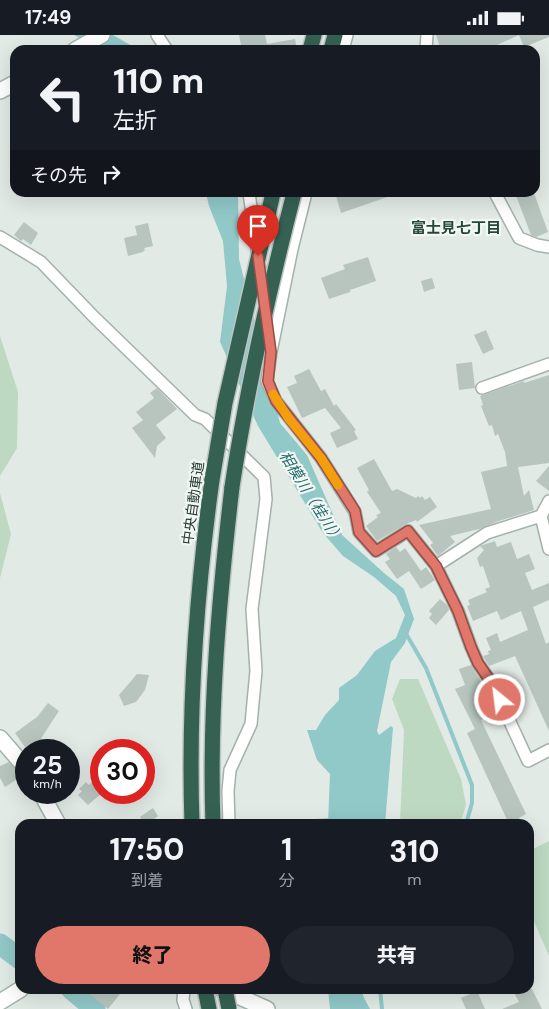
<!DOCTYPE html>
<html lang="ja">
<meta charset="utf-8">
<style>
body{margin:0;font-family:"DM Sans","Noto Sans JP",sans-serif;background:#20242c;color:#f1f3f6;height:100vh;display:flex;flex-direction:column;font-size:19px;white-space:nowrap}
*{box-sizing:border-box;margin:0}
p{font-size:16px;color:#9ea1a6}
.icon{flex:none;width:28px;height:28px;fill:none;stroke:currentColor;stroke-width:2;stroke-linecap:round;stroke-linejoin:round}
.map{position:relative;flex:1;overflow:hidden}
.drawer{position:absolute;left:15px;top:784px;width:519px;height:175px;display:flex;flex-direction:column;background:#171b24;border-radius:15px;box-shadow:0 5px 20px #0002}
.drawer>*{flex:none}
.hud{position:absolute;left:10px;top:10px;width:530px;height:152px;border-radius:15px;box-shadow:0 5px 20px #0002;background:#171b24;color:#f1f3f6;overflow:hidden}
.speed{position:absolute;left:15px;top:704px;display:flex;gap:10px;font-size:25px;font-weight:700;text-align:center}
.speed>*{display:grid;place-content:center;width:65px;height:65px;border-radius:50%;background:#171b24;box-shadow:0 5px 20px #0002;line-height:1}
.speed small{font-size:12px;font-weight:400}
.speed .limit{border:8px solid #d22;background:#fff;color:#111}
.pin{position:absolute;display:grid;place-items:center;width:42px;height:42px;color:#fff;margin:-51px -21px;border-radius:50% 50% 50% 0;rotate:-45deg;box-shadow:0 0 5px #0007}
.pin .icon{rotate:45deg}
.me{position:absolute;width:55px;margin:-28px;rotate:331deg;stroke-linejoin:round;filter:drop-shadow(0 0 4px #0008)}
.turn{display:flex;align-items:center;gap:18px;height:105px;padding:0 20px;font-size:22px}
.turn .icon{width:65px;height:65px;stroke-width:2.5}
.turn b{display:block;font-size:35px;line-height:42px}
.then{display:flex;align-items:center;height:48px;padding:0 20px;background:#0003;gap:10px;font-size:19px}
.eta{display:flex;justify-content:space-evenly;align-items:center;height:85px;text-align:center}
.eta b{font-size:30px;font-weight:800;line-height:35px}
.primary-button{display:flex;gap:10px;margin-top:auto;padding:10px 20px}
.primary-button a{flex:1;height:58px;border-radius:30px;background:#e0776a;color:#111;font-size:20px;font-weight:800;line-height:58px;text-align:center}
.primary-button a+a{background:#20242c;color:#f1f3f6}
.status{display:flex;justify-content:space-between;align-items:center;height:35px;padding:0 25px;background:#171b24;direction:ltr}
.status svg{height:14px;fill:currentColor}
.map>svg:first-child{display:block}
.green{fill:#bed9c1}
.water{fill:#91c8c8}
.lines{fill:none;stroke-linecap:round;stroke-linejoin:round}
.stream{stroke:#91c8c8;stroke-width:4}
.river{stroke:#91c8c8;stroke-width:21}
.building{fill:#b8c5be}
.street-casing{stroke:#a5b1ab;stroke-width:14}
.secondary-casing{stroke:#a2b5ac;stroke-width:18}
.highway-casing{stroke:#bdc4c1;stroke-width:18}
.street{stroke:#fff;stroke-width:11}
.secondary{stroke:#fff;stroke-width:15}
.highway{stroke:#346152;stroke-width:15}
.highway-bridge-casing{stroke:#bdc4c1;stroke-width:18;stroke-linecap:butt}
.highway-bridge{stroke:#346152;stroke-width:15}
.route-casing{stroke:#924d45;stroke-width:12}
.route{stroke:#e0776a;stroke-width:9}
.slow{stroke:#f59e0b;stroke-width:9}
.labels{text-anchor:middle;dominant-baseline:central;stroke-width:4.5;stroke-linejoin:round;paint-order:stroke}
.street-label{font-size:14px;fill:#243931;stroke:#f2f7f4}
.neighbourhood-label{font-size:15px;font-weight:bold;fill:#23483a;stroke:#f2f7f4}
.water-label{font-size:15px;font-style:italic;fill:#266b6d;stroke:#f2f7f4}
</style>
<div class="status"><b>17:49</b><svg viewBox="0 0 49 12"><path d="M0 12V9h3v3zM5 12V6h3v6zM10 12V3h3v9zM15 12V0h3v12zM26 1h20v11H26zM47 4h2v5h-2z"/></svg></div>
<div class="map">
<svg width="549" height="974" viewBox="0 0 549 974">
<rect width="100%" height="100%" fill="#e2eae5"/>
<path class="green" d="M0,301l18,56 -1,56 -17,28z
M0,458l11,41 -11,44z
M400,644h18l43,100 5,26 -6,19h-60l4,-94 -12,-31z
M549,806v115l-20,-46v-59z"/>
<path class="water" d="M74,0h39l26,15h-38z
M206,158h32l1,66 41,164 27,32 35,80 42,38 20,16 10,30 -9,24 -14,19 -14,69 2,4 12,-9 2,2 -8,96h-57l2,-50 -13,-14 -10,-30h9l9,-15 14,-15v-12l18,-13 18,-24 21,-13 9,-23 -9,-19 -22,-19 -31,-21 -20,-23 -65,-107 -38,-84 7,-56 -4,-45 -14,-35z
M328,954h33l3,9 6,11h-40z"/>
<g class="lines">
<path class="stream" d="M405,597l21,36 46,117v18l-6,21
M307,789l8,-3 18,-1
M380,954l2,20"/>
<path class="river" d="M0,909l20,15
M71,954l24,20"/>
</g>
<path class="building" d="M239,0h26l2,9 28,-5 2,11h-55z
M436,0h113v2l-25,10 -5,-12 -33,15h-21l-1,-3 -9,3h-14z
M348,158h48v1l-55,19 -5,-17z
M515,158h19l14,39 -12,5 -5,-2z
M24,187l14,11 -7,12 -8,-6 -2,2 -7,-6z
M148,188l5,23 -9,2 1,2 -2,2 -15,4 -4,-18 13,-3 -2,-9z
M368,222l8,24 -26,9v2l-21,7 -8,-21 24,-9 -2,-4z
M432,243l3,10 -11,4 -3,-11z
M486,295l8,19 -11,5 -9,-19z
M472,327l3,26 -16,2 -3,-26z
M309,334l12,22 4,-2 9,17 2,-2 20,26 -2,1 4,8 -21,9 -7,-15 11,-5 -16,-20 -23,10 -15,-31 10,-4 -3,-7z
M549,340v88l-31,4 6,29 5,-6 5,20 -35,11 -20,8 -29,7 5,6 -17,14 -8,-11 3,-2 -14,-18 72,-16 -10,-37 26,-6 -2,-14 -7,-18 -3,2 -3,-11 -3,1 -8,-20 2,-1 -3,-9 44,-15v2z
M157,353l20,21 -21,16 10,13 -9,8 -2,12 -23,-30 11,-8 -7,-8 18,-14 -4,-5z
M374,424l18,32 5,-2 19,9 2,-2 2,2 2,-2 3,4 5,-3 7,10 -20,15 -1,-2 -12,5 -27,16 -11,-15 12,-9 -2,-2 5,-2 -14,-21 2,-2 -12,-22z
M549,431v25l-13,-10z
M495,506l2,6 14,-5 6,17 12,-5 6,15 -10,4 7,17 17,-7v17l-16,7 13,37 3,-2v89l-34,-75 -26,10 -6,-10 6,-2 -1,-3 3,-1 -5,-12 11,-5 3,9 28,-12 -7,-19 -20,9 -4,-9 -24,10 -6,-15 3,-1 -2,-5 19,-8 -2,-3 5,-2 -7,-21 -3,1 -3,-9 7,-8 -4,-4z
M396,512l4,5 5,-4 16,23 5,-4 9,13 -14,9 -12,-18 -12,8 -12,-17 5,-3 -4,-5z
M440,564l7,6 2,5 -13,15 -7,-7 3,-4 -3,-3z
M471,630l11,18 -5,3 9,17 -2,2 6,10 -9,5 45,94 -7,4 3,6h-13l-42,-91 8,-4 -20,-40 10,-4 -6,-16z
M137,639l12,1 -4,15 -9,12 -12,4 -5,-11z
M48,668l11,8 -19,29 2,3 -10,7h-5l-12,-17 22,-16z
M9,727l13,14 -17,11 -5,-9v-12z
M86,747l3,3 3,-3 10,11 -14,12 -10,-10 4,-4 -3,-2z
M153,773l5,8 -10,8h-3l-5,-7z
M83,954h30l7,5 -12,15z
M512,954h20l10,20h-40l17,-7z
M477,956l8,18h-19l-5,-11z"/>
<g class="lines">
<g class="street-casing">
<path id="street" d="M157,0l10,15
M343,15l4,-15
M426,15l1,-15
M249,158l16,112
M306,158l-14,56 -21,103 -4,29 9,20 45,57 34,54 4,20 17,19 32,-20 28,35 51,-33 54,-17
M495,158l24,45 18,7 12,2
M0,202l41,25 54,56 100,97 10,4 59,58 2,22 -14,110 4,62 -5,53 -21,46 -2,21 1,33
M482,353l67,-24
M549,466l-8,15 8,33
M436,531l22,45 13,36 7,16 15,22 35,76 21,-11
M184,954l-1,11 3,9"/>
</g>
<g class="secondary-casing">
<path id="secondary" d="M75,15l27,-15
M0,56l15,-8
M0,703l26,30
M41,758l17,31
M222,954l45,20
M0,967l21,-13"/>
</g>
<g class="highway-casing">
<path id="highway" d="M310,15l4,-15
M331,15l4,-15
M192,789c-4,-117 4,-228 20,-344
M213,789c-4,-113 6,-225 19,-337
M205,954l4,20"/>
</g>
<use href="#street" class="street"/>
<use href="#secondary" class="secondary"/>
<use href="#highway" class="highway"/>
<g class="highway-bridge-casing">
<path id="highway-bridge" d="M212,445l13,-77 48,-210
M232,452c15,-99 37,-197 62,-294
M225,954l4,20"/>
</g>
<use href="#highway-bridge" class="highway-bridge"/>
</g>
<g class="lines">
<g class="route-casing">
<path id="route" d="M258,221l13,96 -3,29 8,20 45,57 34,53 4,21 17,19 32,-20 28,35 22,45 13,36 7,16 15,22 7,15"/>
</g>
<use href="#route" class="route"/>
<path class="slow" d="M273,359l16,25 32,39 17,27"/>
</g>
<g class="labels">
<g class="street-label">
<text transform="translate(193 468) rotate(-82)">中央自動車道</text>
</g>
<g class="neighbourhood-label">
<text x="456" y="193">富士見七丁目</text>
</g>
<g class="water-label">
<text transform="translate(311 462) rotate(58)">相模川（桂川）</text>
</g>
</g>
</svg>
<div class="speed"><div>25<small>km/h</small></div><div class="limit">30</div></div>
<div class="pin" style="left:258px;top:221px;background:#d93025"><svg class="icon" aria-label="arrive" viewBox="0 0 24 24"><path d="M6 21V4h12l-3 4 3 4H6"/></svg></div>
<svg class="me" style="left:500px;top:665px" viewBox="-20 -20 40 40"><circle r="17" fill="#e0776a" stroke="#fff" stroke-width="3"/><path d="M0-11L8 9 0 5-8 9z" fill="#fff"/></svg>
<div class="hud">
<div class="turn"><svg class="icon" aria-label="left" viewBox="0 0 24 24"><path d="M17 20v-9H6M10 6l-5 5 5 5"/></svg><div><b>110 m</b>左折</div></div>
<div class="then">その先<svg class="icon" aria-label="right" viewBox="0 0 24 24"><path d="M7 20v-9h11M14 6l5 5-5 5"/></svg></div>
</div>
<section class="drawer">
<div class="eta">
<div><b>17:50</b><p>到着</p></div>
<div><b>1</b><p>分</p></div>
<div><b>310</b><p>m</p></div>
</div>
<div class="primary-button"><a>終了</a><a>共有</a></div>
</section>
</div>
